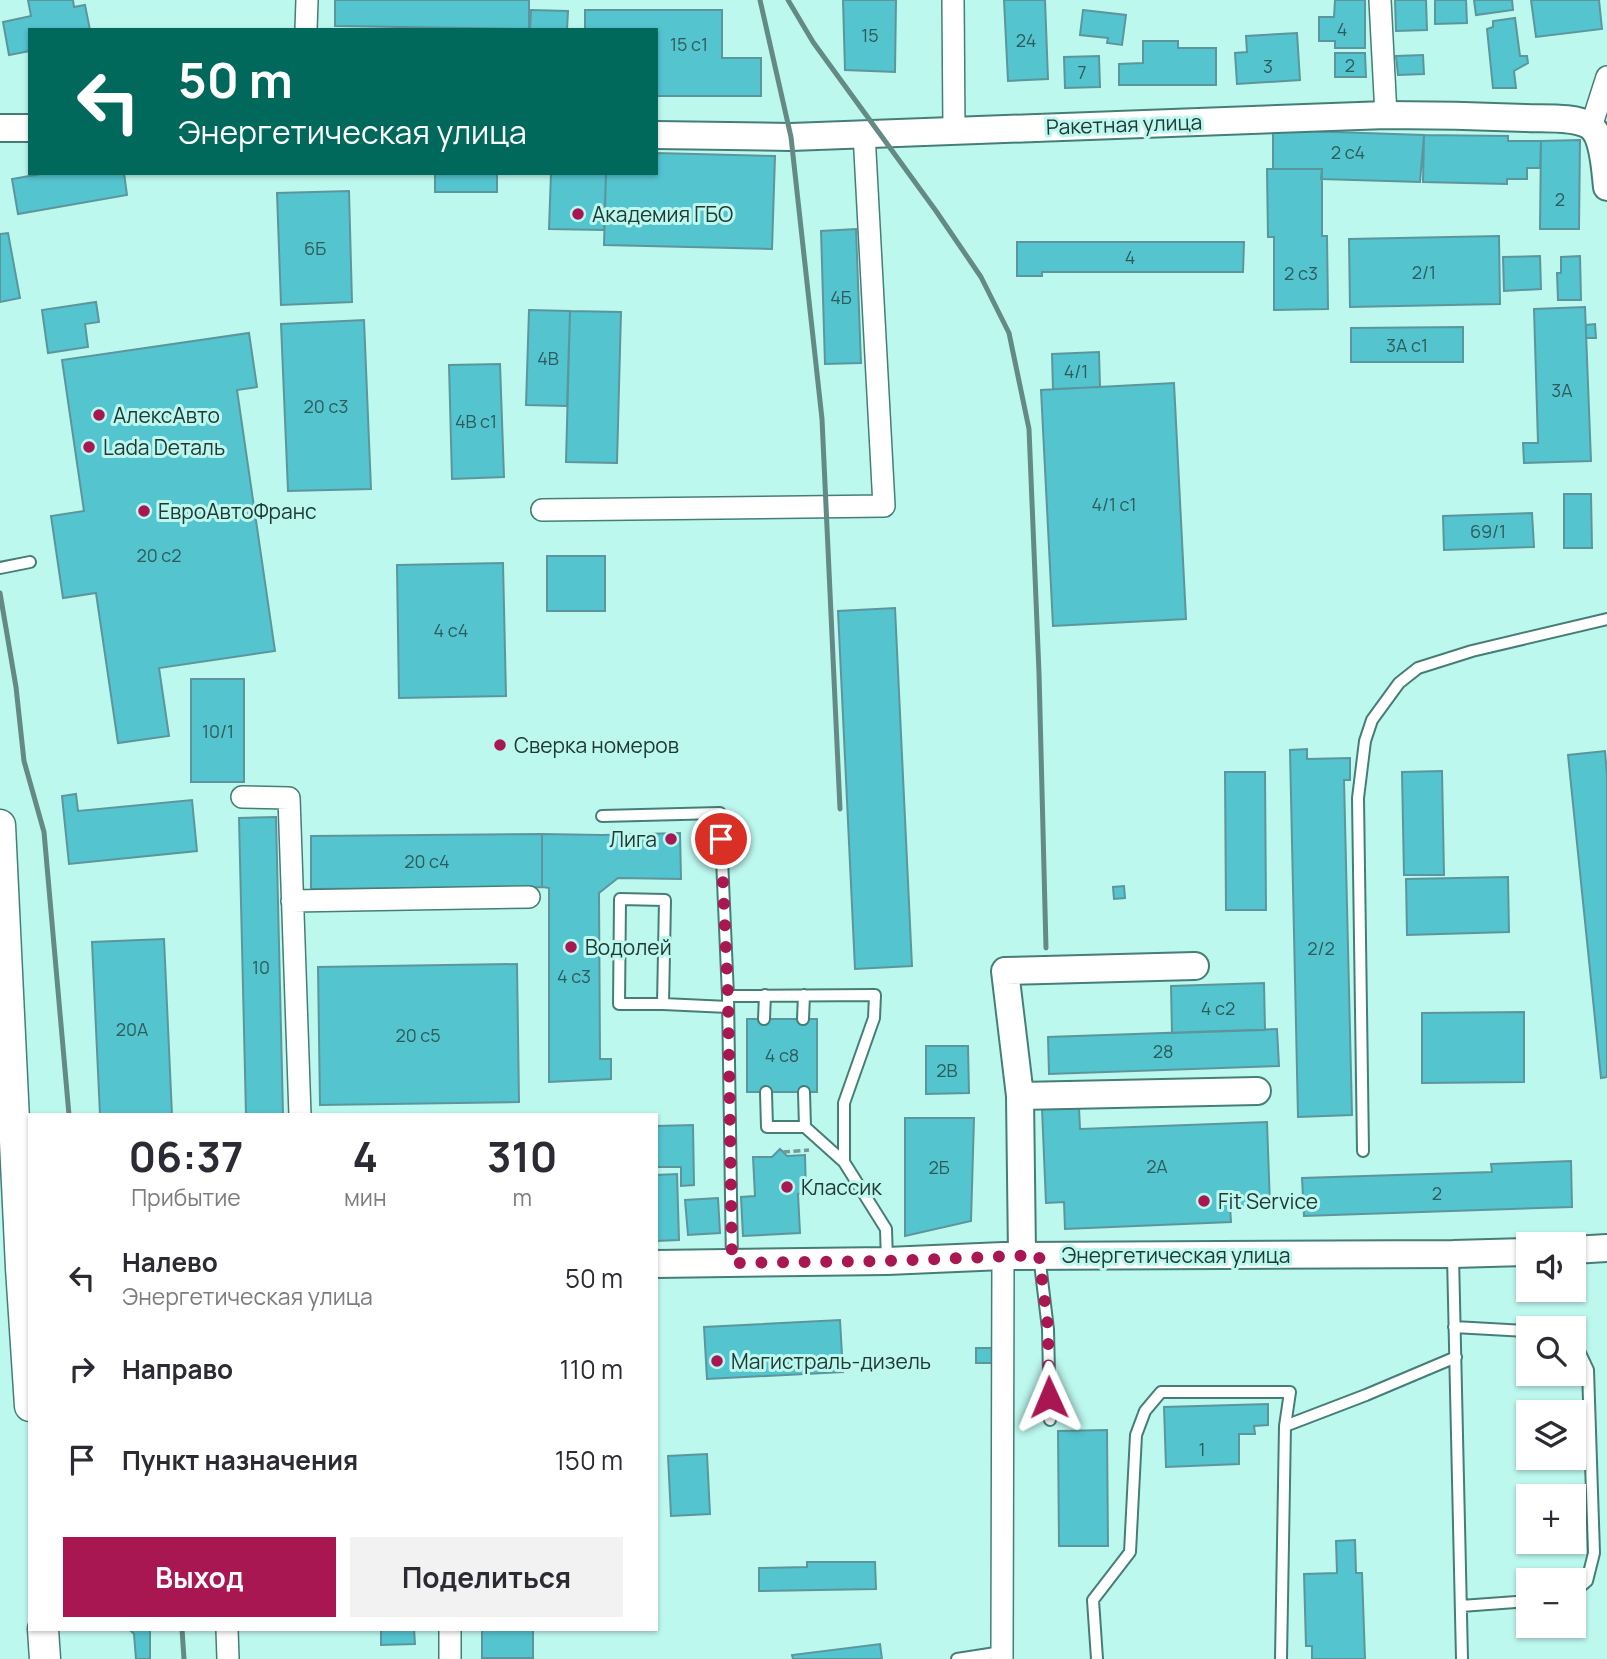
<!DOCTYPE html>
<html lang="ru">
<meta charset="utf-8">
<style>
body{margin:0;font-family:Manrope,sans-serif;background:#f2f2f3;color:#2b2b33;height:100vh;display:flex;flex-direction:column;font-size:26px;white-space:nowrap}
*{box-sizing:border-box;margin:0}
p{font-size:23px;color:#7c7c81}
.icon{flex:none;width:38px;height:38px;fill:none;stroke:currentColor;stroke-width:2;stroke-linecap:round;stroke-linejoin:round}
.map{position:relative;flex:1;overflow:hidden}
.drawer{position:absolute;left:28px;top:1113px;width:630px;height:518px;display:flex;flex-direction:column;background:#fff;border-radius:0px;box-shadow:0 2px 5px #0004}
.drawer>*{flex:none}
.guide{position:absolute;left:28px;top:28px;width:630px;height:147px;border-radius:0px;box-shadow:0 2px 5px #0004;background:#00695c;color:#fff;overflow:hidden}
.tools{position:absolute;left:1516px;top:1232px;display:grid;gap:14px}
.tools a{display:grid;place-items:center;width:70px;height:70px;border-radius:0px;background:#fff;box-shadow:0 2px 5px #0004;font-size:35px}
.pin{position:absolute;display:grid;place-items:center;width:60px;height:60px;color:#fff;margin:-30px;border:4px solid #fff;border-radius:50%;box-shadow:0 2px 7px #0007}
.me{position:absolute;width:77px;margin:-38px;rotate:359deg;stroke-linejoin:round;filter:drop-shadow(0 0 5px #0008)}
.turn{display:flex;align-items:center;gap:24px;height:147px;padding:0 35px;font-size:32px}
.turn .icon{width:91px;height:91px;stroke-width:2.5}
.turn b{display:block;font-size:49px;line-height:60px}
.eta{display:flex;justify-content:space-evenly;align-items:center;height:119px;text-align:center}
.eta b{font-size:42px;font-weight:700;line-height:49px}
.primary-button{display:flex;gap:14px;margin-top:auto;padding:14px 35px}
.primary-button a{flex:1;height:80px;border-radius:0px;background:#a81751;color:#fff;font-size:28px;font-weight:700;line-height:80px;text-align:center}
.primary-button a+a{background:#f2f2f3;color:#2b2b33}
ul{padding:0;list-style:none}
li{display:flex;align-items:center;gap:21px;height:91px;padding:0 35px}
li div{flex:1}
li b{display:block;font-size:26px}
li em{font-style:normal}
.map>svg:first-child{display:block}
.building{fill:#54c4cf;stroke:#5c969c;stroke-width:2}
.lines{fill:none;stroke-linecap:round;stroke-linejoin:round}
.service-casing{stroke:#457e76;stroke-width:14}
.minor-casing{stroke:#457e76;stroke-width:24}
.tertiary-casing{stroke:#457e76;stroke-width:30}
.secondary-casing{stroke:#457e76;stroke-width:33}
.path{stroke:#719b95;stroke-width:3.5;stroke-dasharray:7 3.5;stroke-linecap:butt}
.service{stroke:#fff;stroke-width:10}
.minor{stroke:#fff;stroke-width:21}
.tertiary{stroke:#fff;stroke-width:26}
.secondary{stroke:#fff;stroke-width:30}
.rail{stroke:#648a85;stroke-width:5}
.route{stroke:#a81751;stroke-width:12;stroke-dasharray:0 21.6}
.poi-dot{fill:#a81751;stroke:#bdf8ef;stroke-width:2.5}
.labels{text-anchor:middle;dominant-baseline:central;stroke-width:6;stroke-linejoin:round;paint-order:stroke}
.number-label{font-size:18px;fill:#2e5c5c}
.street-label{font-size:21px;fill:#213936;stroke:#bdf8ef}
.poi-label{font-size:21px;fill:#213936;stroke:#bdf8ef;text-anchor:start}
</style>
<div class="map">
<svg width="1607" height="1659" viewBox="0 0 1607 1659">
<rect width="100%" height="100%" fill="#bdf8ef"/>
<path class="building" d="M28,0h45l1,7 11,-2 5,25h-60v21l-21,4 -6,-33 28,-6z
M335,0h194v29l-194,-3z
M843,0h53l-1,72 -50,-2z
M1004,0h41l3,79 -40,2z
M1335,0h30v48h-30v-7h-16v-24h15z
M1395,0h31l1,30 -31,1z
M1435,0h31l1,23 -32,1z
M1474,0h38l1,10 -37,5z
M1531,0h68l3,29 -66,8z
M531,10l37,1 -1,19h-37z
M585,10h137v48h39v38h-105v-66h-71z
M1083,10l43,5 -4,30 -15,-2 1,-5 -28,-3z
M1515,18l5,38h7l1,7 -14,8 2,17h-23l-6,-59 6,-2v-6z
M1297,33l3,47 -63,4 -2,-31 12,-1 -1,-16z
M1143,41h35v7h38v37h-97v-21l24,-1z
M1335,53h30l1,24h-31z
M1423,55l1,19 -26,1 -2,-19z
M1099,56l1,31 -35,1 -1,-31z
M1273,130l151,5 -4,47 -99,-3 1,-10h-49z
M1424,135l84,1v5h33l-1,27h-13v11h-20v5l-84,-2z
M1580,140l-1,89h-39l1,-88z
M656,153l119,3 -3,93 -168,-4 2,-72h50z
M1267,169h55v67h5l1,73 -54,1v-73h-6z
M46,173h78l3,22 -109,19 -6,-35z
M435,173h62v19h-62z
M551,173h55l-2,57 -55,-1z
M349,191l3,111 -71,3 -4,-112z
M856,229l5,134 -36,1 -4,-133z
M8,233l12,65 -20,4v-68z
M1499,236l1,68 -150,3 -1,-68z
M1017,242h227l-1,30h-201v4h-25z
M1540,256l1,33 -37,2 -1,-34z
M1580,256l1,44h-23l-1,-27h4v-16z
M96,302l3,20 -14,2 3,23 -40,6 -6,-43z
M1585,307l6,154 -67,2 -1,-20h15l-4,-134z
M529,310l41,1 -3,95 -41,-1z
M570,311l51,1 -4,151 -51,-1z
M364,320l7,169 -83,2 -7,-167z
M1595,324l1,14h-10v-13z
M1463,327v35h-112v-34z
M249,333l8,54 -20,3 38,261 -116,17 10,68 -51,7 -22,-150 -33,5 -12,-82 33,-5 -22,-151z
M1099,352l1,35 -47,2 -1,-35z
M500,364l4,113 -52,2 -3,-114z
M1174,383l12,236 -133,7 -12,-236z
M1564,494h27l1,54h-28z
M1532,513l2,34 -90,3 -1,-34z
M547,556h58v55h-58z
M503,563l3,133 -107,2 -2,-133z
M895,608l17,358 -57,3 -17,-358z
M191,679h53v103h-53z
M1307,749v10l43,-1v22h-6l8,335 -54,2 -8,-367z
M1605,751l2,25v301l-6,1 -33,-323z
M1442,771l2,104h-40l-2,-103z
M1225,772h40l1,138h-40z
M76,794l2,17 114,-11 5,51 -128,13 -7,-68z
M276,817l7,298h-37l-7,-297z
M680,833l1,46 -63,-1 -19,15 1,166h11v20l-62,3v-194l-7,-1v-53l60,1z
M542,834v53l-231,2v-53z
M1508,877l1,55 -102,3 -1,-56z
M1124,886l1,12 -11,1 -1,-12z
M164,939l8,176h-72l-8,-173z
M517,964l2,138 -199,3 -2,-138z
M1264,983l1,47 -93,3 -1,-47z
M1524,1012v70l-102,1v-70z
M747,1019h70v73h-70z
M1277,1029l2,37 -230,8 -1,-37z
M926,1046h42l1,47 -43,1z
M1079,1108l1,21 187,-7 3,83 -40,1 1,16 -166,7 -1,-27 -18,1 -4,-94z
M905,1118h69l-3,103 -66,15z
M693,1125l1,60 -13,1v-19h-25v-41z
M780,1149l7,7 18,-1 1,38 -8,1 2,39 -57,3 -2,-39 14,-1 -2,-39h19z
M1571,1161l1,46 -268,9 -2,-38 190,-6 -1,-8z
M677,1174l2,66 -23,1v-66z
M718,1198l2,35 -32,2 -3,-35z
M840,1320l3,52 -136,7 -3,-52z
M976,1348h16v15h-16z
M1268,1404v21l-14,1 1,8h-16v30l-73,3 -2,-60z
M1107,1430l1,116h-49l-1,-115z
M707,1454l3,60 -39,2 -3,-60z
M1355,1540l1,33h6l3,86h-53v-13h-6l-2,-72 33,-1 -1,-32z
M807,1562h68l1,27 -117,2v-23l48,-1z
M129,1629h21v30h-14l-2,-25z
M381,1629h33l1,15 -34,1z
M482,1629h51v29h-51z
M880,1644l2,15h-89l-1,-4z"/>
<g class="lines">
<g class="service-casing">
<path id="service" d="M0,568l30,-6
M602,816l118,-3 8,183 4,267
M728,996l147,-1 -1,23 -30,85v59l42,67 1,32
M663,1004h-44l1,-105 45,1 -2,104 65,3
M764,1019l1,-24
M803,1019l1,-24
M766,1092l1,35h38
M804,1092l1,35 39,35
M1363,1151l-5,-353 7,-57 7,-21 27,-37 19,-15 54,-17 135,-32
M1039,1255l9,74 2,91
M1453,1256l9,403
M1454,1327l74,4
M1573,1347l6,4 9,19 6,183 -7,28 -14,12
M1285,1426l81,-31 90,-38
M1461,1606l67,-5
M957,1659l45,-7
M1097,1659l-4,-59 37,-48 6,-117 9,-24 16,-19h129l-5,34 -4,233"/>
</g>
<g class="minor-casing">
<path id="minor" d="M953,0l1,129
M1380,0l6,115
M306,30l1,-30
M1591,127l16,-50
M542,510l342,-4 -20,-373
M242,797l47,1 11,317
M292,901l237,-4
M227,1629l1,30
M450,1629v30
M1002,1659l1,-403"/>
</g>
<g class="tertiary-casing">
<path id="tertiary" d="M0,128h30
M656,135l135,2 595,-22c47,0 93,1 140,3 17,1 49,-2 64,8 14,10 15,44 17,61
M1020,1096l-15,-125 190,-5
M1573,1250l34,-2
M1022,1255l-2,-159 237,-5
M656,1264l231,-3 116,-5 450,-2 75,-2"/>
</g>
<g class="secondary-casing">
<path id="secondary" d="M0,825l21,443 9,138
M43,1629l2,30"/>
</g>
<path class="path" d="M783,1152l26,-2"/>
<use href="#service" class="service"/>
<use href="#minor" class="minor"/>
<use href="#tertiary" class="tertiary"/>
<use href="#secondary" class="secondary"/>
<path class="rail" d="M760,0l31,137 31,282 18,390
M788,0l25,42 123,169 45,66 28,56 20,96 10,244 7,275
M0,593l16,94 8,74 20,71 25,283
M182,1629l2,30"/>
</g>
<g class="lines">
<path class="route" d="M721,839l7,157 4,267 155,-2 152,-6 9,73 1,69"/>
</g>
<g class="poi-dot">
<circle cx="578" cy="214" r="7"/>
<circle cx="99" cy="415" r="7"/>
<circle cx="89" cy="447" r="7"/>
<circle cx="144" cy="511" r="7"/>
<circle cx="500" cy="745" r="7"/>
<circle cx="671" cy="839" r="7"/>
<circle cx="571" cy="947" r="7"/>
<circle cx="787" cy="1187" r="7"/>
<circle cx="1204" cy="1201" r="7"/>
<circle cx="717" cy="1361" r="7"/>
</g>
<g class="labels">
<g class="number-label">
<text x="1342" y="29">4</text>
<text x="870" y="35">15</text>
<text x="1026" y="40">24</text>
<text x="689" y="44">15 с1</text>
<text x="1350" y="65">2</text>
<text x="1268" y="66">3</text>
<text x="1082" y="72">7</text>
<text x="1348" y="152">2 с4</text>
<text x="1560" y="199">2</text>
<text x="315" y="248">6Б</text>
<text x="1130" y="257">4</text>
<text x="1424" y="272">2/1</text>
<text x="1301" y="273">2 с3</text>
<text x="841" y="297">4Б</text>
<text x="1407" y="345">3А с1</text>
<text x="548" y="358">4В</text>
<text x="1076" y="371">4/1</text>
<text x="1562" y="390">3А</text>
<text x="326" y="406">20 с3</text>
<text x="476" y="421">4В с1</text>
<text x="1114" y="504">4/1 с1</text>
<text x="1488" y="531">69/1</text>
<text x="159" y="555">20 с2</text>
<text x="451" y="630">4 с4</text>
<text x="218" y="731">10/1</text>
<text x="427" y="861">20 с4</text>
<text x="1321" y="948">2/2</text>
<text x="261" y="967">10</text>
<text x="574" y="976">4 с3</text>
<text x="1218" y="1008">4 с2</text>
<text x="132" y="1029">20А</text>
<text x="418" y="1035">20 с5</text>
<text x="1163" y="1051">28</text>
<text x="782" y="1055">4 с8</text>
<text x="947" y="1070">2В</text>
<text x="1157" y="1166">2А</text>
<text x="939" y="1167">2Б</text>
<text x="1437" y="1193">2</text>
<text x="1202" y="1449">1</text>
</g>
<g class="street-label">
<text transform="translate(1124 124) rotate(-2)">Ракетная улица</text>
<text x="1176" y="1255">Энергетическая улица</text>
</g>
<g class="poi-label">
<text x="592" y="214">Академия ГБО</text>
<text x="113" y="415">АлексАвто</text>
<text x="103" y="447">Lada Dеталь</text>
<text x="158" y="511">ЕвроАвтоФранс</text>
<text x="514" y="745">Сверка номеров</text>
<text x="657" y="839" text-anchor="end">Лига</text>
<text x="585" y="947">Водолей</text>
<text x="801" y="1187">Классик</text>
<text x="1218" y="1201">Fit Service</text>
<text x="731" y="1361">Магистраль-дизель</text>
</g>
</g>
</svg>
<div class="tools">
<a><svg class="icon" aria-label="sound" viewBox="0 0 24 24"><path d="M4 9h4l5-4v14l-5-4H4zM17 9q2 3 0 6"/></svg></a>
<a><svg class="icon" aria-label="search" viewBox="0 0 24 24"><circle cx="10" cy="10" r="6"/><path d="M15 15l6 6"/></svg></a>
<a><svg class="icon" aria-label="layers" viewBox="0 0 24 24"><path d="M12 4l9 5-9 5-9-5zM3 14l9 5 9-5"/></svg></a>
<a>+</a>
<a>−</a>
</div>
<div class="pin" style="left:721px;top:839px;background:#d93025"><svg class="icon" aria-label="arrive" viewBox="0 0 24 24"><path d="M6 21V4h12l-3 4 3 4H6"/></svg></div>
<svg class="me" style="left:1049px;top:1397px" viewBox="-20 -20 40 40"><path d="M0-17L14 15 0 8-14 15z" fill="#a81751" stroke="#fff" stroke-width="4"/></svg>
<div class="guide">
<div class="turn"><svg class="icon" aria-label="left" viewBox="0 0 24 24"><path d="M17 20v-9H6M10 6l-5 5 5 5"/></svg><div><b>50 m</b>Энергетическая улица</div></div>
</div>
<section class="drawer">
<div class="eta">
<div><b>06:37</b><p>Прибытие</p></div>
<div><b>4</b><p>мин</p></div>
<div><b>310</b><p>m</p></div>
</div>
<ul>
<li><svg class="icon" aria-label="left" viewBox="0 0 24 24"><path d="M17 20v-9H6M10 6l-5 5 5 5"/></svg><div><b>Налево</b><p>Энергетическая улица</p></div><em>50 m</em></li>
<li><svg class="icon" aria-label="right" viewBox="0 0 24 24"><path d="M7 20v-9h11M14 6l5 5-5 5"/></svg><div><b>Направо</b></div><em>110 m</em></li>
<li><svg class="icon" aria-label="arrive" viewBox="0 0 24 24"><path d="M6 21V4h12l-3 4 3 4H6"/></svg><div><b>Пункт назначения</b></div><em>150 m</em></li>
</ul>
<div class="primary-button"><a>Выход</a><a>Поделиться</a></div>
</section>
</div>
